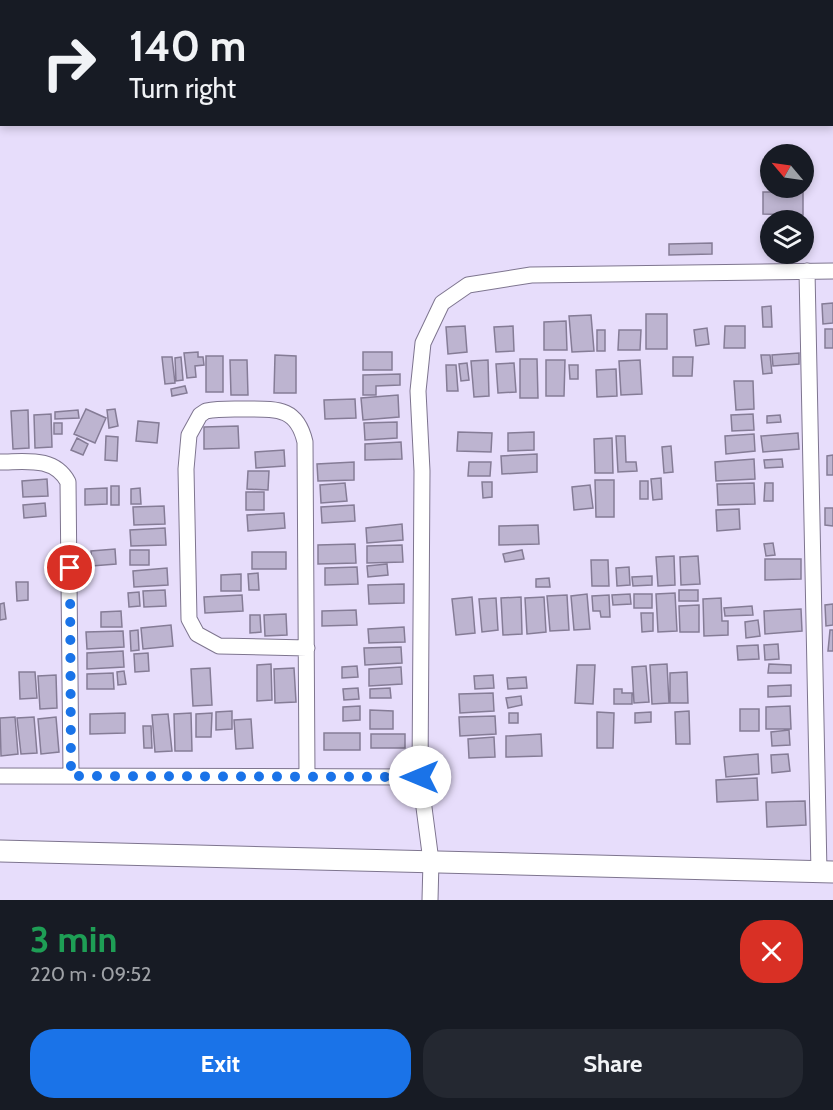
<!DOCTYPE html>
<meta charset="utf-8">
<style>
body{margin:0;font-family:Cabin,sans-serif;background:#242831;color:#f1f3f6;height:100vh;display:flex;flex-direction:column;font-size:22px;white-space:nowrap}
*{box-sizing:border-box;margin:0}
p{font-size:20px;color:#9ea1a6}
.icon{flex:none;width:33px;height:33px;fill:none;stroke:currentColor;stroke-width:2;stroke-linecap:round;stroke-linejoin:round}
.map{position:relative;height:900px;overflow:hidden}
.side{display:flex;flex-direction:column;background:#171b24;flex:1}
.side>*{flex:none}
.hud{position:absolute;left:0px;top:0px;width:834px;height:126px;box-shadow:0 3px 9px #0003;background:#171b24;color:#f1f3f6;overflow:hidden}
.needle{width:39px;rotate:299deg}
.tools{position:absolute;left:760px;top:144px;display:grid;gap:12px}
.tools a{display:grid;place-items:center;width:54px;height:54px;border-radius:50%;background:#171b24;box-shadow:0 3px 9px #0003;font-size:30px}
.pin{position:absolute;display:grid;place-items:center;width:51px;height:51px;color:#fff;margin:-26px;border:3px solid #fff;border-radius:50%;box-shadow:0 2px 6px #0007}
.me{position:absolute;width:66px;margin:-33px;rotate:270deg;stroke-linejoin:round;filter:drop-shadow(0 0 4px #0008)}
.turn{display:flex;align-items:center;gap:21px;height:126px;padding:0 30px;font-size:27px}
.turn .icon{width:78px;height:78px;stroke-width:2.5}
.turn b{display:block;font-size:42px;line-height:51px}
.round{display:grid;place-items:center;flex:none;width:63px;height:63px;border-radius:24px;background:#242831}
.overview{display:flex;align-items:center;justify-content:space-between;height:102px;padding:0 30px}
h1{font-size:36px;font-weight:700;line-height:45px;color:#1e9e55}
.button{display:flex;gap:12px;margin-top:auto;padding:12px 30px}
.button a{flex:1;height:69px;border-radius:24px;background:#1a73e8;color:#fff;font-size:24px;font-weight:700;line-height:69px;text-align:center}
.button a+a{background:#242831;color:#f1f3f6}
.map>svg:first-child{display:block}
.building{fill:#bdb4d0;stroke:#857c96;stroke-width:1.5}
.lines{fill:none;stroke-linecap:round;stroke-linejoin:round}
.street-casing{stroke:#7e758f;stroke-width:17}
.secondary-casing{stroke:#7e758f;stroke-width:23}
.street{stroke:#fff;stroke-width:15}
.secondary{stroke:#fff;stroke-width:21}
.route{stroke:#1a73e8;stroke-width:10;stroke-dasharray:0 18}
</style>
<div class="map">
<svg width="833" height="900" viewBox="0 0 833 900">
<rect width="100%" height="100%" fill="#e7ddfb"/>
<path class="building" d="M763,192h40v23l-40,-1z
M712,243v11l-43,1v-11z
M833,303v20l-10,1 -1,-20z
M771,306l1,21h-9l-1,-20z
M646,314h21v35h-21z
M591,315l3,36 -22,1 -3,-36z
M566,321l1,29h-23v-28z
M465,326l2,26 -19,2 -2,-27z
M513,326l1,25 -18,1 -2,-25z
M725,326h20v22h-21z
M707,328l2,16 -13,2 -2,-16z
M825,329h8v19h-8z
M597,330h8v21h-8z
M619,330h22l-1,20h-22z
M198,352v5h5l1,8 -9,1 1,11 -9,1 -3,-25z
M363,352h29v18h-29z
M799,353v11l-26,2 -1,-11z
M275,355l21,1v37h-22z
M761,355h9l2,18 -9,1z
M206,356h17v36h-17z
M162,357h10l3,26 -10,1z
M181,357l2,23 -7,1 -1,-23z
M673,357h20l-1,19h-19z
M520,359h17l1,39h-18z
M230,360h17l1,35h-17z
M488,360l1,36 -15,1 -3,-36z
M546,360h19l-1,36h-18z
M640,360l2,34 -21,1 -2,-34z
M467,363l2,17 -8,1 -2,-17z
M514,363l2,29 -18,1 -2,-29z
M446,365h10l2,26h-11z
M569,365h9v14h-8z
M616,369l1,27 -20,1 -1,-27z
M400,374v11l-24,1v9h-13v-20z
M734,381h19l1,28 -18,1z
M185,386l2,7 -15,3 -1,-7z
M398,395l1,22 -36,3 -2,-22z
M355,399l1,19 -31,1 -1,-19z
M86,409l20,9 -11,25 -21,-9z
M115,409l3,17 -9,2 -2,-18z
M28,410l1,38 -16,1 -2,-38z
M78,410l1,8 -24,1v-7z
M51,414l1,33 -17,1 -1,-33z
M753,414l1,16 -22,1 -1,-16z
M780,415l1,7 -14,1v-7z
M138,421l21,2 -2,20 -21,-2z
M397,422v16l-32,2 -1,-17z
M54,423h8v11h-8z
M238,426l1,22 -35,1v-22z
M458,432l34,1 -1,19 -34,-1z
M534,432v18l-26,1v-18z
M798,433l1,16 -36,3 -2,-16z
M754,434l1,17 -29,3 -1,-18z
M106,436l12,1 -1,24 -12,-1z
M616,436h9l1,26h10l1,9 -19,1z
M77,438l11,6 -5,11 -12,-5z
M612,438l1,35h-18l-1,-34z
M401,442l1,17 -37,1v-16z
M671,446l2,26 -9,1 -2,-26z
M284,450l1,16 -29,2 -1,-16z
M537,454v18l-35,2 -1,-18z
M833,455v20h-6v-19z
M754,459l1,20 -39,2 -1,-19z
M782,459l1,8 -18,1 -1,-8z
M354,462v18l-36,1 -1,-17z
M469,462h22l-1,14h-22z
M248,471h21l-1,19 -21,-1z
M661,478l1,21 -9,1 -2,-21z
M47,479l1,17 -25,1 -1,-16z
M595,480h19v37h-18z
M640,481h8v18h-8z
M482,482h10v15l-9,1z
M345,483l2,18 -26,2 -1,-18z
M754,483l1,21 -37,1 -1,-21z
M765,483h8v18h-9z
M590,485l3,23 -19,2 -2,-23z
M111,486h8v19h-8z
M107,488v16l-22,1v-16z
M140,488l1,16h-10v-15z
M246,492h18v18h-18z
M45,503l1,13 -22,2 -1,-13z
M354,505l1,16 -33,2 -1,-16z
M164,506l1,18 -31,1 -1,-18z
M825,508h8v18l-8,-1z
M739,509l1,20 -23,2 -1,-21z
M284,513l1,15 -37,3 -1,-16z
M402,524l1,16 -36,3 -1,-15z
M538,525l1,19 -40,1v-19z
M165,528l1,17 -35,1 -1,-16z
M773,543l2,12 -9,1 -2,-12z
M355,544l1,19 -38,1v-19z
M402,545l1,17 -36,1v-17z
M115,549l1,15 -24,2 -1,-15z
M130,550h19v15h-19z
M522,550l2,9 -19,3 -2,-8z
M252,552h34v17h-34z
M674,556l1,29 -17,1 -2,-29z
M698,556l2,28 -19,1 -1,-28z
M765,559h36v20l-36,1z
M591,560h17l1,26h-17z
M387,564l1,11 -20,2 -1,-11z
M357,567l1,17 -33,1v-17z
M629,567l1,18 -13,1 -1,-18z
M167,568l1,17 -34,2 -1,-16z
M258,573l1,17h-10l-1,-16z
M241,574v17h-20v-16z
M652,576v9l-19,1 -1,-9z
M549,578l1,9h-14v-8z
M16,582h12v18l-11,1z
M404,584v19l-35,1 -1,-19z
M165,590l1,16 -22,1 -1,-16z
M679,590h19v11h-19z
M139,592l1,14 -11,1 -1,-14z
M675,593l2,38 -19,1 -2,-38z
M587,594l3,35 -16,1 -3,-34z
M630,594l1,10 -18,1 -1,-10z
M634,594h18v14h-18z
M242,595l1,16 -38,2 -1,-16z
M567,595l2,35 -19,1 -3,-35z
M609,595l1,22h-9l-1,-6h-7l-1,-15z
M472,597l3,36 -19,2 -4,-36z
M521,597l1,37 -19,1 -2,-37z
M544,597l2,35 -19,2 -2,-36z
M496,598l2,32 -16,2 -3,-33z
M721,598l1,23h6v14l-24,1 -1,-37z
M4,603l2,16 -6,1v-16z
M833,604v21l-7,1 -1,-21z
M699,605v27h-19l-1,-26z
M752,606l1,9 -28,1 -1,-8z
M801,609l1,22 -37,3 -1,-23z
M356,610l1,15 -35,1v-15z
M121,611l1,16h-21v-15z
M641,613h12v18l-11,1z
M286,614l1,21 -22,1 -1,-21z
M250,615h10l1,17 -11,1z
M758,620l2,16 -14,2 -1,-16z
M171,625l2,21 -30,3 -2,-21z
M404,627l1,15 -36,1 -1,-14z
M138,630l1,20 -8,1 -1,-20z
M830,630h3v21h-5z
M123,631l1,16 -37,2 -1,-17z
M778,644l1,15 -14,1 -1,-15z
M758,645l1,14 -21,1 -1,-14z
M401,647l1,16 -37,2 -1,-17z
M123,651l1,16 -37,2v-16z
M148,653l1,18 -14,1 -1,-18z
M271,664l1,36 -15,1v-36z
M667,664l2,39 -17,1 -2,-39z
M769,664l22,1v8h-23z
M577,665h18l-2,39 -18,-1z
M357,666l1,11 -16,1v-11z
M646,666l3,36 -15,1 -2,-36z
M401,667l1,17 -33,2v-17z
M210,668l2,37 -19,1 -2,-37z
M294,668l2,34 -21,1 -1,-34z
M124,671l2,13 -8,1 -1,-13z
M19,672h16l2,26 -17,1z
M687,672l1,31h-18v-30z
M113,673l1,16h-27v-15z
M56,675l1,33 -17,1 -2,-33z
M493,675l1,13 -19,1 -1,-13z
M526,677l1,11 -19,1 -1,-11z
M791,685v11l-23,1v-11z
M358,688l1,11 -15,1 -1,-11z
M390,688l1,10h-21v-9z
M614,689h8v4h10v11h-18z
M493,693l1,18 -34,2 -1,-19z
M521,696l1,9 -14,3 -2,-10z
M360,706v14l-17,1v-14z
M790,706l1,23h-25v-22z
M740,709h19v22h-19z
M370,710l23,1v18h-23z
M232,711v18l-16,1v-18z
M689,711l1,33h-14l-1,-32z
M597,712l17,1 -1,35h-16z
M651,712v10l-16,1v-10z
M125,713v20l-35,1v-20z
M191,713l1,38h-17l-1,-37z
M212,713l-1,24h-15v-23z
M509,713h9v10h-9z
M168,714l4,37 -17,1 -3,-37z
M495,716l1,18 -36,2 -1,-19z
M15,717l3,37 -17,2 -1,-38z
M34,717l3,36 -16,1 -4,-36z
M56,717l3,35 -18,2 -3,-35z
M251,719l2,29 -17,1 -2,-29z
M143,726h8l1,22h-8z
M789,730l1,15 -18,1 -1,-14z
M324,733h36v17h-36z
M371,734h34v14h-34z
M541,734l1,22 -36,1v-21z
M494,737l1,20 -26,1 -1,-19z
M758,754l1,20 -33,3 -2,-20z
M788,754l2,17 -18,2 -1,-18z
M757,778l1,22 -41,2 -1,-22z
M805,801l1,24 -39,2 -1,-25z"/>
<g class="lines">
<g class="street-casing">
<path id="street" d="M807,271l12,601
M0,462c25,0 54,-6 68,20l3,294
M307,648l-88,-2 -22,-12 -8,-15 -3,-150 3,-34 11,-20 6,-4c14,-3 28,-2 42,-2 30,0 49,-1 57,33l2,334
M0,776l420,1
M430,900l1,-39 -11,-84 2,-306 -4,-80 5,-48 19,-40 26,-18 63,-10 302,-4"/>
</g>
<g class="secondary-casing">
<path id="secondary" d="M0,851l833,21"/>
</g>
<use href="#street" class="street"/>
<use href="#secondary" class="secondary"/>
</g>
<g class="lines">
<path class="route" d="M70,568l1,208 349,1"/>
</g>
</svg>
<div class="tools">
<a><svg class="needle" viewBox="-14 -14 28 28"><path d="M0-13l5 13h-10z" fill="#e53935"/><path d="M0 13l5-13h-10z" fill="#9ea1a6"/></svg></a>
<a><svg class="icon" aria-label="layers" viewBox="0 0 24 24"><path d="M12 4l9 5-9 5-9-5zM3 14l9 5 9-5"/></svg></a>
</div>
<div class="pin" style="left:70px;top:568px;background:#d93025"><svg class="icon" aria-label="arrive" viewBox="0 0 24 24"><path d="M6 21V4h12l-3 4 3 4H6"/></svg></div>
<svg class="me" style="left:420px;top:777px" viewBox="-20 -20 40 40"><circle r="19" fill="#fff"/><path d="M0-13L10 11 0 6-10 11z" fill="#1a73e8"/></svg>
<div class="hud">
<div class="turn"><svg class="icon" aria-label="right" viewBox="0 0 24 24"><path d="M7 20v-9h11M14 6l5 5-5 5"/></svg><div><b>140 m</b>Turn right</div></div>
</div>
</div>
<section class="side">
<div class="overview"><div><h1>3 min</h1><p>220 m · 09:52</p></div><a class="round" style="background:#d93025;color:#fff"><svg class="icon" aria-label="close" viewBox="0 0 24 24"><path d="M6 6l12 12M18 6L6 18"/></svg></a></div>
<div class="button"><a>Exit</a><a>Share</a></div>
</section>
